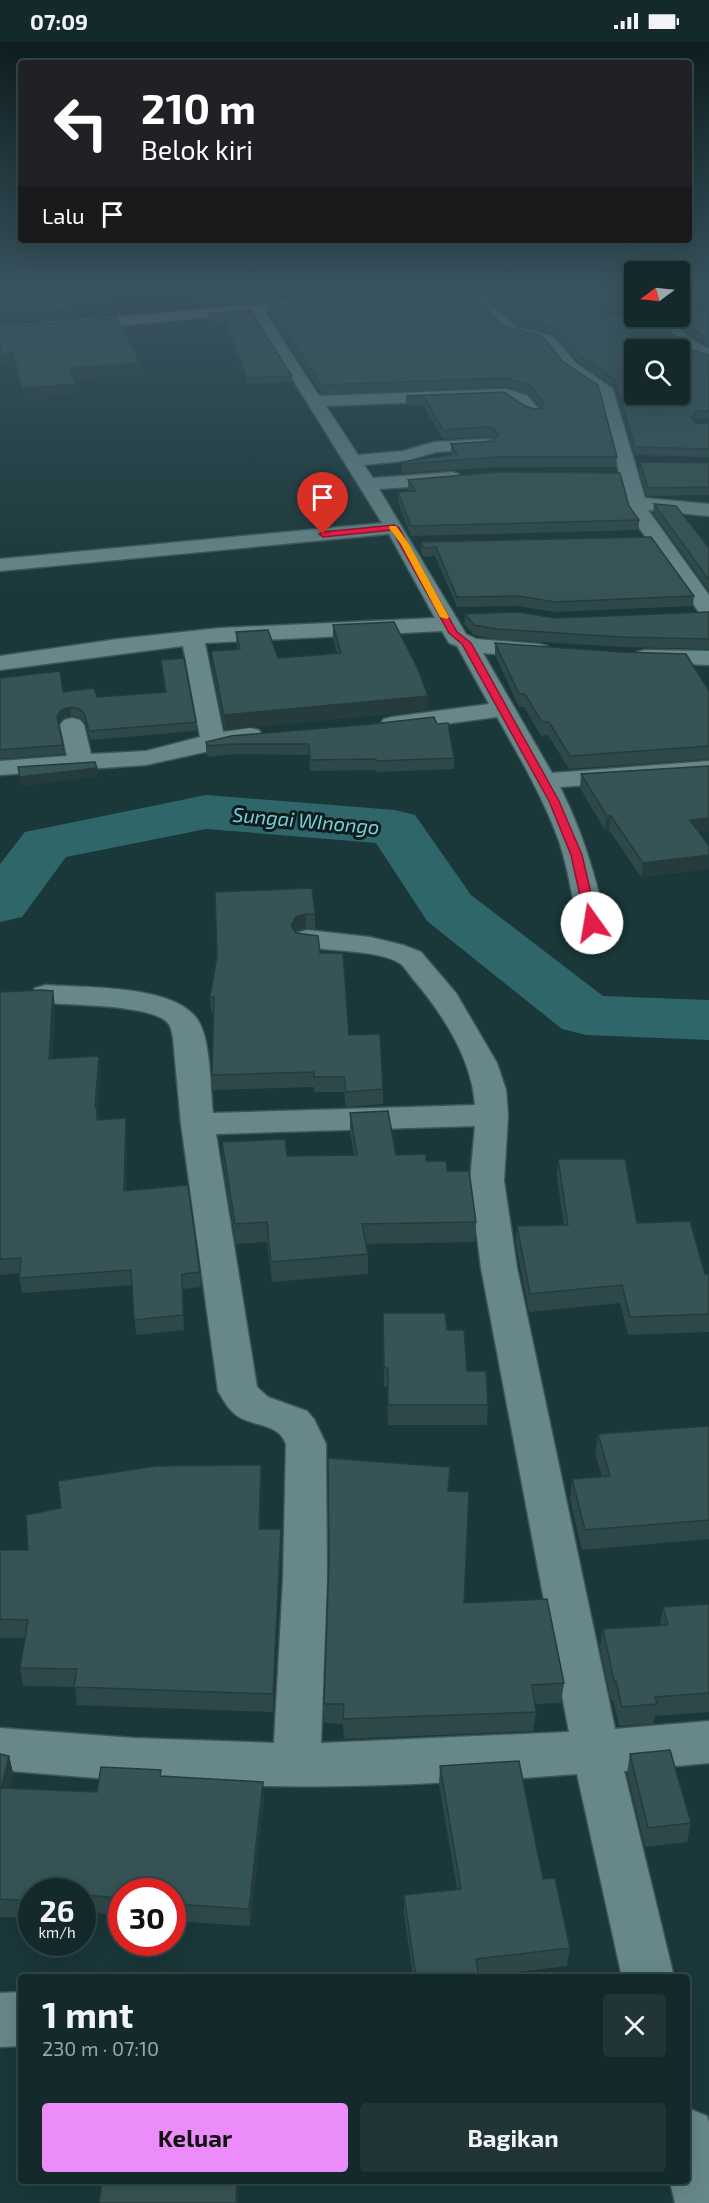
<!DOCTYPE html>
<html lang="id">
<meta charset="utf-8">
<style>
body{margin:0;font-family:"Exo 2",sans-serif;background:#213537;color:#f1f3f6;height:100vh;display:flex;flex-direction:column;font-size:22px;white-space:nowrap}
*{box-sizing:border-box;margin:0}
p{font-size:20px;color:#9da6a9}
.icon{flex:none;width:33px;height:33px;fill:none;stroke:currentColor;stroke-width:2;stroke-linecap:round;stroke-linejoin:round}
.map{position:relative;flex:1;overflow:hidden}
.drawer{position:absolute;left:18px;top:1932px;width:672px;height:210px;display:flex;flex-direction:column;background:#14292b;border-radius:6px;box-shadow:0 6px 24px #0002,0 0 0 2px #334547}
.drawer>*{flex:none}
.guide{position:absolute;left:18px;top:18px;width:674px;height:183px;border-radius:6px;box-shadow:0 6px 24px #0002,0 0 0 2px #334547;background:#202124;color:#fff;overflow:hidden}
.needle{width:39px;rotate:255deg}
.tools{position:absolute;left:624px;top:219px;display:grid;gap:12px}
.tools a{display:grid;place-items:center;width:66px;height:66px;border-radius:6px;background:#14292b;box-shadow:0 6px 24px #0002,0 0 0 2px #334547;font-size:30px}
.speed{position:absolute;left:18px;top:1836px;display:flex;gap:12px;font-size:30px;font-weight:700;text-align:center}
.speed>*{display:grid;place-content:center;width:78px;height:78px;border-radius:50%;background:#14292b;box-shadow:0 6px 24px #0002,0 0 0 2px #334547;line-height:1}
.speed small{font-size:15px;font-weight:400}
.speed .limit{border:9px solid #d22;background:#fff;color:#111}
.pin{position:absolute;display:grid;place-items:center;width:51px;height:51px;color:#fff;margin:-62px -26px;border-radius:50% 50% 50% 0;rotate:-45deg;box-shadow:0 0 6px #0007}
.pin .icon{rotate:45deg}
.me{position:absolute;width:66px;margin:-33px;rotate:347deg;stroke-linejoin:round;filter:drop-shadow(0 0 4px #0008)}
.turn{display:flex;align-items:center;gap:21px;height:126px;padding:0 24px;font-size:27px}
.turn .icon{width:78px;height:78px;stroke-width:2.5}
.turn b{display:block;font-size:42px;line-height:51px}
.then{display:flex;align-items:center;height:57px;padding:0 24px;background:#0003;gap:12px;font-size:22px}
.round{display:grid;place-items:center;flex:none;width:63px;height:63px;border-radius:6px;background:#213537}
.head{display:flex;align-items:center;justify-content:space-between;height:102px;padding:0 24px}
h1{font-size:36px;font-weight:700;line-height:45px}
.button{display:flex;gap:12px;margin-top:auto;padding:12px 24px}
.button a{flex:1;height:69px;border-radius:6px;background:#ec8cfa;color:#111;font-size:24px;font-weight:700;line-height:69px;text-align:center}
.button a+a{background:#213537;color:#f1f3f6}
.status{display:flex;justify-content:space-between;align-items:center;height:42px;padding:0 30px;background:#14292b;direction:ltr}
.status svg{height:16px;fill:currentColor}
.map>svg:first-child{display:block}
.lines{fill:none;stroke-linecap:round;stroke-linejoin:round}
.river{fill:#2e6669;fill-rule:evenodd}
.street-casing{stroke:#3c5657;stroke-width:3}
.primary-casing{stroke:#3c5657;stroke-width:3}
.street{fill:#678788;fill-rule:evenodd}
.primary{fill:#947da7;fill-rule:evenodd}
.wall{fill:#2e4849}
.shaded-wall{fill:#263b3c}
.building{fill:#365455;stroke:#263b3c;stroke-width:1.5;fill-rule:evenodd}
.route{fill:#e11d48;stroke:#92132f;stroke-width:1.5}
.slow{fill:#f59e0b}
.labels{text-anchor:middle;dominant-baseline:central;stroke-width:6;stroke-linejoin:round;paint-order:stroke}
.water-label{font-size:20px;font-style:italic;fill:#74d2d6;stroke:#101c1d}
</style>
<div class="status"><b>07:09</b><svg viewBox="0 0 49 12"><path d="M0 12V9h3v3zM5 12V6h3v6zM10 12V3h3v9zM15 12V0h3v12zM26 1h20v11H26zM47 4h2v5h-2z"/></svg></div>
<div class="map">
<svg width="709" height="2161" viewBox="0 0 709 2161">
<rect width="100%" height="100%" fill="#1a3739"/>
<g class="lines">
<path class="river" d="M206,753l189,15 20,5 56,80 132,101 106,4v40l-123,-5 -24,-6 -135,-108 -51,-78 -170,-14 -140,28 -44,60 -22,5v-58l25,-32z"/>
<g class="street-casing">
<path id="street" d="M324,244h14l9,16 -2,3h-10z
M462,245h10l43,40 38,9 23,27 37,26 32,109 64,6v12l-61,-6 61,85v21l-8,-1 -71,-100 -31,-122 -35,-24 -21,-27 -38,-9 -43,-40 -2,-3z
M256,263l5,1 58,90 187,-7 22,7 13,16 -2,4c-14,3 -21,-12 -35,-17l-178,7 32,49 45,-4 31,-9 52,-3 6,1 3,4 -3,4 -6,1 -50,3 -31,9 -41,4 9,13 79,-6 7,2 2,4 -2,4 -7,2 -73,5 87,145 10,5 63,5 8,2 3,5 -3,5 -8,2 -56,-5 69,120 157,-12v16l-149,10c23,46 35,87 46,136l-4,6 -10,3 -10,-3 -4,-6c-6,-27 -10,-55 -19,-82 -16,-44 -39,-83 -62,-124l-105,14 -8,-2 -4,-5 4,-5 8,-2 97,-13 -32,-58 -8,-3 -7,-12 -237,12 18,89 27,-4 9,2 3,5 -3,5 -113,25 -146,10v-14l67,-5 -7,-31 4,-5 8,-2 8,2 4,5 7,29 55,-3 54,-14 -17,-91 -183,24v-14l118,-17 102,-11 215,-10 -46,-84 -389,37v-12l382,-36 -133,-214z
M662,274h14c2,18 19,26 33,33v12c-19,-5 -46,-23 -47,-45z
M645,608l64,1v14l-72,-3 -3,-5 3,-5z
M307,888l63,7 33,8 18,7 35,41 41,70 9,27 2,25 -4,66 13,87 98,461 94,-8v42l-85,8 50,206h-52l-45,-203c-103,8 -206,14 -309,12 -90,-1 -179,-8 -268,-16v-42l134,10 140,5 9,-163 3,-136c-8,-21 -30,-17 -47,-27 -10,-6 -15,-16 -21,-26l-37,-267 -8,-86c-1,-6 -2,-13 -7,-17 -19,-16 -93,-16 -120,-18l-11,-3 -4,-6 4,-6 11,-3c39,3 132,-1 153,37 12,22 11,65 14,91l262,-8c-3,-46 -33,-92 -62,-126 -4,-5 -8,-11 -12,-15 -21,-15 -77,-12 -104,-19l-4,-6 4,-6zM475,1084l-5,55 11,87 88,464 -248,11 6,-163 -1,-136 -12,-25 -7,-8 -39,-14 -11,-10 -41,-253z
M21,1950v54l-21,1v-54z
M687,2066l20,8 2,6v81h-34l-5,-22h17z"/>
</g>
<g class="primary-casing">
<path id="primary" d="M458,244h55l-7,4 -86,8 -7,-4 7,-4z
M312,258l5,1 2,3 -2,3 -317,30v-10z"/>
</g>
<use href="#street" class="street"/>
<use href="#primary" class="primary"/>
</g>
<path class="wall" d="M188,244h137l2,3v6l-126,12z
M340,244h90l-85,8z
M634,244v24v-1l-28,1 -4,3 5,2 55,3 9,15 22,17 16,5v63l-14,1 -2,2 3,2 13,1v33l-74,-2 -21,-68 -36,-26 -23,-26 -39,-10 -34,-31v-6z
M680,244h29v17h-29z
M464,246l153,169 -1,10h-118l-94,6 -2,-2v-9l50,-7 -1,-2v-9l42,-3 1,-2 -8,-2 -43,2 -20,-34h-17v-9l98,-4 21,14 10,3 6,-1 -12,-14 -23,-7 -184,7 -53,-80v-8z
M680,266h29v39l-24,-16 -7,-15h2z
M250,268l42,66v6l-44,2 -22,-56 -13,1 -5,-9v-6z
M0,286l140,35 1,11 -67,5 2,16 -52,4 -10,-35 -14,1z
M640,420l69,1v32l-62,1 -8,-26z
M408,438l221,26 10,14v10l-228,6 -13,-35v-9h12l-2,-3z
M654,462l55,44v43l-56,-78z
M421,500l273,54 -1,10 -139,6 -36,-6 -61,1 -22,-51 -11,1 -3,-5z
M709,570v37l-89,-2 -124,-8 -22,-4 -10,-11 1,-10 90,4z
M333,583l95,71v14l-203,20 -13,-65 -1,-14 26,-2 -1,-17 42,26 59,-5 -4,-14z
M495,601l214,48v68l-140,10 -21,-34 -7,1 -17,-29h-5l-24,-52z
M161,618l35,62v9l-106,9 -4,-16 -5,-6 -10,-2 -9,3 -3,5 5,30 -64,5v-81l63,14 34,5 68,-5z
M437,682l17,34v11l-78,3v-2l-66,1 -1,-16 -76,-1 -25,3 -2,-4v-11z
M581,732l118,59 10,13v23l-68,8 -32,-47h-4l-25,-42z
M215,850l100,22v15l-9,-1 -10,3v1l24,21 29,82 34,54v15l-37,3 -2,-15h-30v-5l-101,3 -1,-15 1,-63h-2l-1,-15 7,-41z
M0,950l55,14 -3,53 47,-3 1,15 -2,40 1,9 28,13 -1,58 74,81 1,15 -18,2 1,41 -48,5 -4,-50 -110,8 -3,-15 1,-5 -20,2z
M350,1071l46,42 30,6 21,10 29,51 -1,20 -109,2 2,10v20l-96,8 -5,-40 -31,2 -13,-82 -1,-20 65,14 67,-1 -4,-23z
M558,1117l79,64 68,51h4v58l-81,3 -8,-32 -91,9 -13,-68 1,-18h47l-7,-49z
M383,1271l64,17 20,41 21,34 -1,20h-99l-1,-38h-3z
M709,1384v113l-127,11 -12,-51 2,-20 30,-2 -7,-23 3,-20z
M261,1423l1,19 -2,45 21,19 -8,164 -196,-7 -2,-18 -52,-1 -3,-18 5,-30h-25v-88h28l33,-42z
M448,1449l16,112 100,80 -3,20 -26,1 1,8 -3,19 -189,8 -1,-15 -19,-1v-19z
M709,1562v108l-54,4 -2,8 -34,2 -6,-26h-2l-11,-52 3,-19 57,-4 3,-18z
M0,1712l9,2 4,17 -4,15 88,4 65,-16 102,23 -14,127 -78,-5v-29h-50v23l-40,-3v-20h-50v26l-32,-1z
M630,1712l61,69 -4,19 -42,5 -18,-74z
M440,1724l130,182 -3,18 -88,11h-66l-9,-63v-19l53,-6 -18,-104z"/>
<path class="shaded-wall" d="M354,244h76l-85,8v-7z
M327,247v6l-126,12 -1,-7z
M606,261v7l-9,7v-7z
M110,262v11l-110,10v-11z
M213,280h13v6l-13,1z
M13,311l1,11 -14,1v-11z
M140,321l1,11 -70,5 -1,-11z
M75,342l1,11 -52,4 -2,-11z
M696,369l-1,8 -5,7 1,-8z
M428,654v14l-203,20 -1,-15z
M71,665v9l-9,3 -4,6 -1,-8 4,-7z
M97,726l1,9 -77,9 -1,-9z
M607,774h4l-2,14h-4z
M709,776v14l-21,2 2,-14z
M709,813v14l-68,8 2,-14z
M306,872v14l-10,3 -5,9v-14l5,-9z
M53,949l2,15 -4,67 -2,-14z
M99,1014l1,15 -2,40 1,10v14l-4,-28z
M126,1076l1,15 -2,73 -1,-15z
M182,1232l1,15 1,41 -1,-15z
M261,1423l1,19 -2,63 -1,-18z
M281,1487v19l-8,164v-18z
M9,1714l4,17 -8,33 -4,-18z
M263,1740l1,17 -14,127 -1,-17z
M237,2139h3l-2,22h-2z"/>
<path class="building" d="M0,244h100l10,18 -110,10z
M192,244h133l2,3 -127,11z
M498,244h136v16l-28,1 -9,7 10,5 27,-1v2h28l9,17 22,17 16,5v56h-13l-5,7 5,5 13,1v25l-74,-2 -20,-67 -37,-26 -23,-27 -39,-9 -34,-30zM634,308h46v44h-46z
M680,244h29v10h-28l-1,1z
M464,246l40,38 38,10 21,26 35,23 19,72h-119l-94,7 -2,-2 55,-8 -6,-10 42,-3 5,-6 -4,-6 -7,-2 -44,3 -20,-34h-17l98,-4 21,14 10,3 7,-1 1,-7 -14,-16 -23,-7 -184,7 -53,-79z
M680,266h29v32l-23,-16 -6,-14z
M250,268l42,66 -45,2 -21,-56h-13l-5,-8z
M117,276l23,45 -70,5 5,16 -53,4 -9,-35 -13,1v-26z
M640,420l69,1v24l-61,1z
M499,430l121,1 9,33 10,14 -228,6 -13,-34 18,-1 -8,-11z
M654,462l22,2 33,42v32z
M651,495l43,59 -139,6 -36,-6 -62,1 -21,-50 -12,1 -3,-6z
M518,570l37,6 154,-6v27l-88,-2 -124,-8 -23,-4 -9,-11z
M394,580l24,47 10,27 -204,19 -13,-64 29,-2 -4,-17 32,-2 10,28 63,-5 -8,-28z
M495,601l126,9 65,2 23,37v55l-139,10 -21,-34h-7l-17,-28h-6z
M184,616l12,64 -107,9 -4,-16 -5,-6 -9,-2 -10,3 -4,7 6,28 -63,5v-72l60,-7 3,21 31,-4 3,9 69,-5 -5,-32z
M434,675l3,7 11,-1 6,35 -78,3v-2l-66,1 -1,-16h-76l-26,2 -1,-4 25,-6 141,-12z
M95,720l2,6 -77,9 -2,-10z
M709,724v52l-19,2 19,26v9l-66,8 -32,-47h-4l-26,-42z
M312,846l3,26h-9l-10,3 -5,9 5,7 22,3 2,17h23l6,82 31,-1 3,55 -37,3 -2,-15h-30v-5l-102,3 2,-78h-4l7,-41 -2,-64z
M41,948l12,1 -4,68 50,-3 -4,51 2,-1v14l29,-2 -2,73 64,-6 12,87 -18,2 1,41 -49,5 -3,-50 -112,8 2,-20 -21,1v-267z
M388,1069l8,44 30,-1v7h20l1,10h22l7,51 -114,2 6,30 -97,8 -4,-40 -32,2 -13,-82 63,-3 2,17 70,-1 -7,-42z
M558,1117h67l12,64 53,-2 15,53h4v40l-79,3 -8,-32 -92,9 -13,-68 51,-1z
M383,1271h62l2,17h17l3,41h19l2,34h-100v-37l-4,-1z
M709,1384v94l-124,10 -13,-51 38,-3 -12,-42z
M328,1416l122,9 -2,24 21,1 -5,111 83,-4 17,84 -32,2 4,27 -193,7 1,-15h-20l5,-144z
M261,1423l-2,64h22l-8,165 -199,-7 3,-18 -57,-1 8,-48 -28,-1v-69h28l-2,-35 35,-7 -3,-27 98,-15z
M709,1562v89l-54,4 2,7 -35,3 -6,-26h-2l-11,-52 65,-4 -5,-18z
M670,1708l21,73 -43,5 -18,-74z
M0,1712l9,2 -8,32 96,4 4,-25 60,3 -1,6 103,6 -14,127 -77,-5v-12h-50v6l-40,-3v-3h-50v9l-32,-2z
M519,1719l24,118 12,-1 15,70 -94,11 3,18h-63l-12,-82 57,-6 -21,-123z
M102,2139h135l-1,22h-137z"/>
<linearGradient id="sky" x2="0" y2="1"><stop stop-color="#0e1e1f"/><stop offset="0.45" stop-color="#38535f"/><stop offset="1" stop-color="#38535f" stop-opacity="0"/></linearGradient>
<rect width="709" height="547" fill="url(#sky)"/>
<path class="route" d="M394,483l5,3 58,104 14,11 88,158 23,54 16,68 -2,2 -4,1 -6,-3 -15,-68 -22,-54 -87,-157 -13,-11 -57,-103 -69,7 -4,-3 4,-2z"/>
<path class="slow" d="M390,484h6l13,18 40,73 -2,2 -7,-2 -39,-73 -12,-16z"/>
<g class="labels">
<g class="water-label">
<text transform="translate(306 778) rotate(5)">Sungai WInongo</text>
</g>
</g>
</svg>
<div class="tools">
<a><svg class="needle" viewBox="-14 -14 28 28"><path d="M0-13l5 13h-10z" fill="#e53935"/><path d="M0 13l5-13h-10z" fill="#9da6a9"/></svg></a>
<a><svg class="icon" aria-label="search" viewBox="0 0 24 24"><circle cx="10" cy="10" r="6"/><path d="M15 15l6 6"/></svg></a>
</div>
<div class="speed"><div>26<small>km/h</small></div><div class="limit">30</div></div>
<div class="pin" style="left:323px;top:492px;background:#d93025"><svg class="icon" aria-label="arrive" viewBox="0 0 24 24"><path d="M6 21V4h12l-3 4 3 4H6"/></svg></div>
<svg class="me" style="left:592px;top:881px" viewBox="-20 -20 40 40"><circle r="19" fill="#fff"/><path d="M0-13L10 11 0 6-10 11z" fill="#e11d48"/></svg>
<div class="guide">
<div class="turn"><svg class="icon" aria-label="left" viewBox="0 0 24 24"><path d="M17 20v-9H6M10 6l-5 5 5 5"/></svg><div><b>210 m</b>Belok kiri</div></div>
<div class="then">Lalu<svg class="icon" aria-label="arrive" viewBox="0 0 24 24"><path d="M6 21V4h12l-3 4 3 4H6"/></svg></div>
</div>
<section class="drawer">
<div class="head"><div><h1>1 mnt</h1><p>230 m · 07:10</p></div><a class="round"><svg class="icon" aria-label="close" viewBox="0 0 24 24"><path d="M6 6l12 12M18 6L6 18"/></svg></a></div>
<div class="button"><a>Keluar</a><a>Bagikan</a></div>
</section>
</div>
